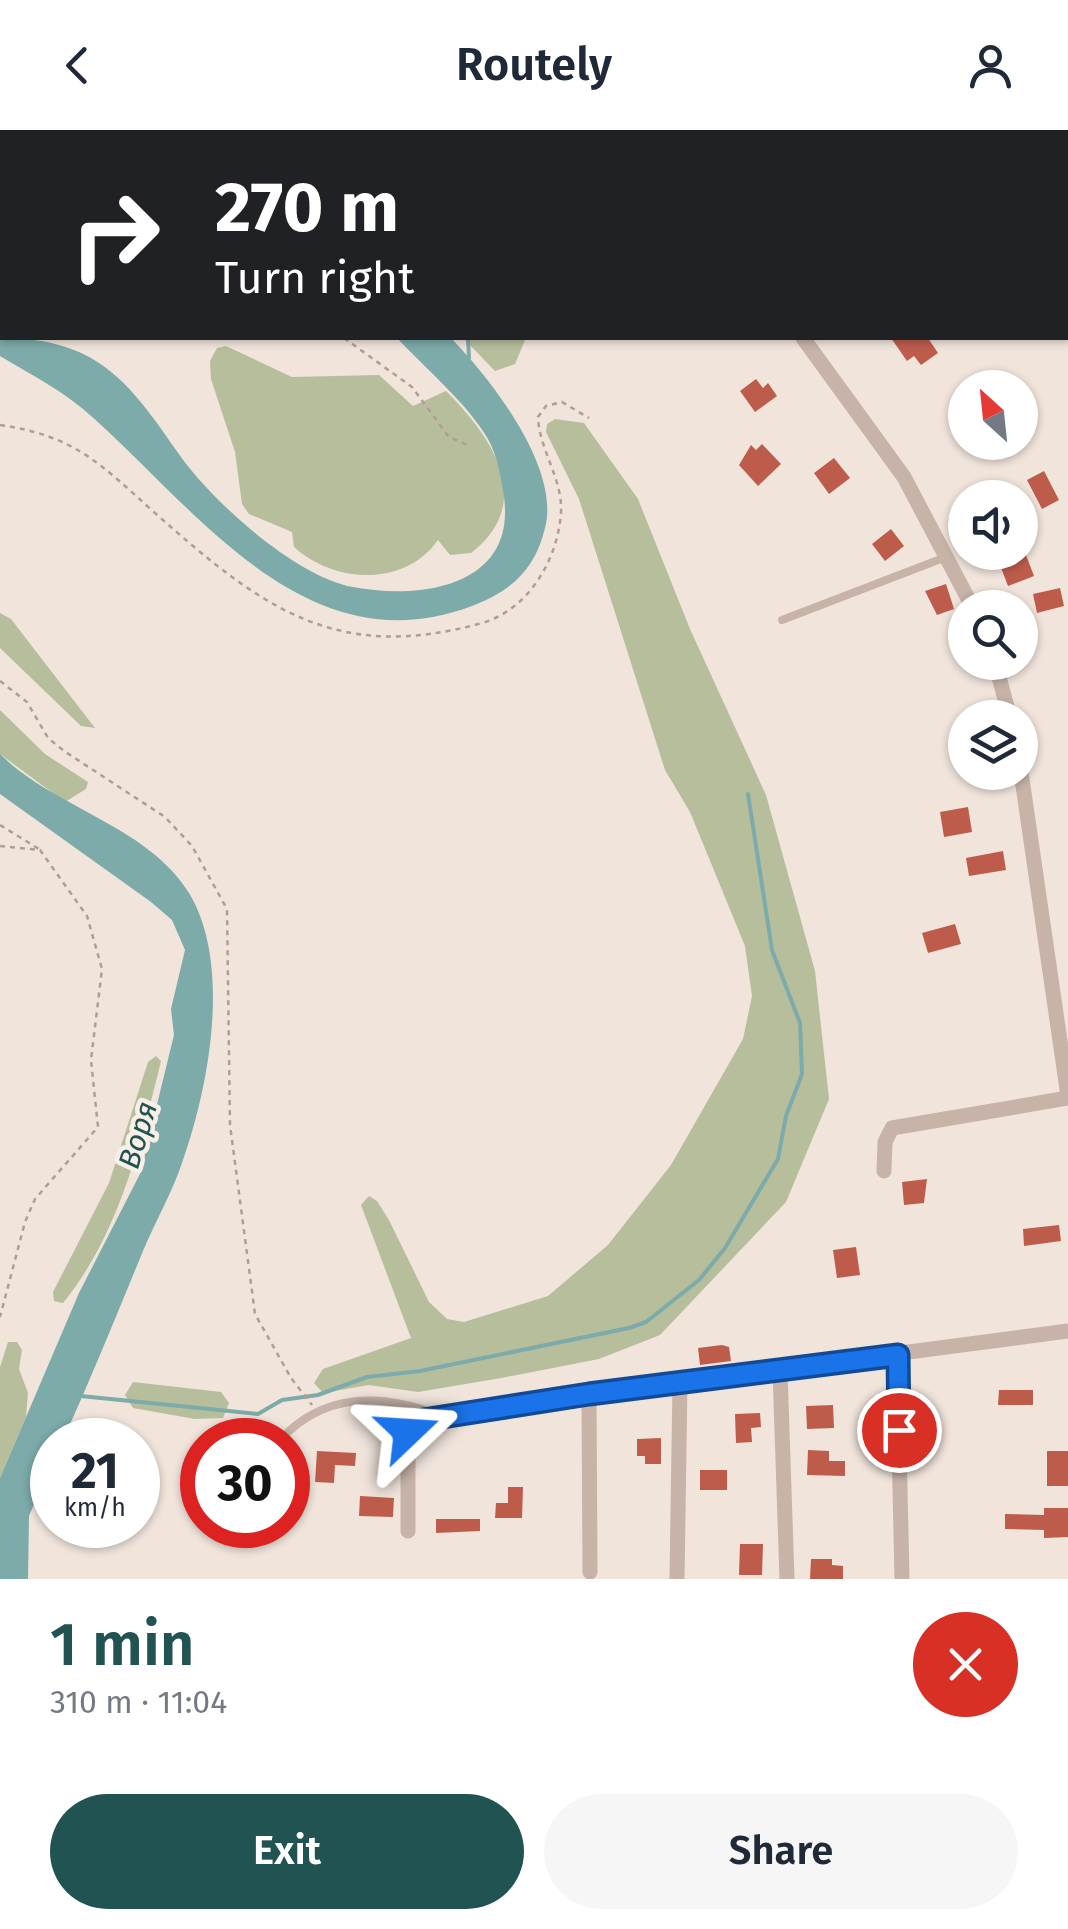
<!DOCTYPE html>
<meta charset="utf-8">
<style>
body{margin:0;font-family:"Fira Sans",sans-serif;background:#f6f6f7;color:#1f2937;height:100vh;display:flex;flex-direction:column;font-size:38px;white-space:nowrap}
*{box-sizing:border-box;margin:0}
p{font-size:32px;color:#747a83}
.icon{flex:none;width:55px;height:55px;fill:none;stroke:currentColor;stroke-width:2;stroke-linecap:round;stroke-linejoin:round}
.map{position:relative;height:1449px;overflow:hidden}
.sheet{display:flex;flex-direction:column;background:#fff;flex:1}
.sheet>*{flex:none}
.guide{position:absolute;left:0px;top:0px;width:1070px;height:210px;box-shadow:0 2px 8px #0004;background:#202124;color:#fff;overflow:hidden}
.needle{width:65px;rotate:333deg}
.tools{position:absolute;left:948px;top:240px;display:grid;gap:20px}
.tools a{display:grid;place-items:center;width:90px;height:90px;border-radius:50%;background:#fff;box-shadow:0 2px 8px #0004;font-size:50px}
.speed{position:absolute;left:30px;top:1288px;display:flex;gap:20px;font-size:50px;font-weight:700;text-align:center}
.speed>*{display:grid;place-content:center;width:130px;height:130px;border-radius:50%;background:#fff;box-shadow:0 2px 8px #0004;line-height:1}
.speed small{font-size:25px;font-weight:400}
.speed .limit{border:15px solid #d22;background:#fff;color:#111}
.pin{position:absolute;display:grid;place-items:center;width:85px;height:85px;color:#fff;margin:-42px;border:5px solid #fff;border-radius:50%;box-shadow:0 2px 10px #0007}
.me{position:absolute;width:110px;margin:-55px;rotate:70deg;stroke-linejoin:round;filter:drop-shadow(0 0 8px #0008)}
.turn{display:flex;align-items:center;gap:35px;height:210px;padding:0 50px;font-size:45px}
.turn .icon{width:130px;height:130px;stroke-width:2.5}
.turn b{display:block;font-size:70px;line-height:85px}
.round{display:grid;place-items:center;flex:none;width:105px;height:105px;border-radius:52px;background:#f6f6f7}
.head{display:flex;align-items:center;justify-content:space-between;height:170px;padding:0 50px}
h1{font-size:60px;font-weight:600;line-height:75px;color:#205352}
.primary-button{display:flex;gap:20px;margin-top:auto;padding:20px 50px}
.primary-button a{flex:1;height:115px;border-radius:60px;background:#205352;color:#fff;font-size:40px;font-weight:600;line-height:115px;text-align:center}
.primary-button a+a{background:#f6f6f7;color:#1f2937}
header{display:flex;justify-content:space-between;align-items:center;height:130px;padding:0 50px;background:#fff;font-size:45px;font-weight:600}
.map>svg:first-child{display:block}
.green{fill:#b6be9c}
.water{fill:#7caba9}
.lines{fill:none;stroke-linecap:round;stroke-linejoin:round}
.stream{stroke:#7caba9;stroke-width:4}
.building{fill:#be5c4b}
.path{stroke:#b39d92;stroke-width:2.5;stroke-dasharray:5 5;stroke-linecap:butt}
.service{stroke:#c7b3a8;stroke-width:8}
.minor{stroke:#c7b3a8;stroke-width:15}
.route-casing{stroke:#114b97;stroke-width:25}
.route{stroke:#1a73e8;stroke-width:18}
.labels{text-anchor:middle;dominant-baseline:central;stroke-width:9;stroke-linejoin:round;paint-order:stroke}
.water-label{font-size:30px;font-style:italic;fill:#205352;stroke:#f8efe7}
</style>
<header><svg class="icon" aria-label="back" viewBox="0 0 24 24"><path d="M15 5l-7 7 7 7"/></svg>Routely<svg class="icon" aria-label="person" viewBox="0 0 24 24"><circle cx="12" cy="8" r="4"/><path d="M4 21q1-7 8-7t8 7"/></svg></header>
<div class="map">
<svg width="1068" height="1449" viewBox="0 0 1068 1449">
<rect width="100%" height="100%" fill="#f0e4db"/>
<path class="green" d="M463,208h61l1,2 -10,24 -20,7z
M226,216l66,31 87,-2 34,31 33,-15c46,46 91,111 25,162l-21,2 -12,-15c-33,47 -103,44 -144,7l-2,-15 -43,-18 -7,-10 -7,-52 -24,-73 -1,-18 7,-13z
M555,289l29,4 54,76 52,130 76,166 49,176 14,128 -43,103 -126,133 -61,24 -98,19 -83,14 -49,-7 -46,8 -9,-10 9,-14 88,-31 -50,-133 8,-9 8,5 12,19 40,82 18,17 17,3 84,-26 60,-51 63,-80 72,-126 9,-43 -7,-50 -55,-134 -25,-42 -86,-271 -33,-67 1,-8z
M0,483l11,6 84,109 -14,-2 -81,-78z
M0,580l45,44 43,28 -2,7 -21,13 -65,-48z
M156,926l5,5c-20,82 -43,175 -98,242l-9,-2 -1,-9 56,-109 39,-121z
M8,1212h9l5,8 -3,19 9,24 -2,24 -26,61v-111z
M133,1252l88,10 8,11 -6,15 -28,1 -62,-11 -8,-13z"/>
<path class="water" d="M0,197l2,11c93,0 126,42 174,112 33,49 118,126 177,137 69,13 163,-1 151,-90 -3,-19 -6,-40 -16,-58 -22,-37 -61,-69 -91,-101h54c39,40 110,130 94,190 -10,42 -34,63 -73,78 -169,64 -280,-104 -389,-197 -25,-21 -55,-36 -83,-53z
M0,624c54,54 148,72 189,139 43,71 20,193 -6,267 -10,31 -27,60 -40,91 -26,63 -52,127 -80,189h-11v22l-23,54 -1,63h-28v-101l79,-185 61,-119 34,-139 -3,-26 14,-59 -13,-30 -21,-18 -151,-108z"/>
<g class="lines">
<path class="stream" d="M335,0l3,2
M468,208l1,20
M81,1266l177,18 24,-14 36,-5 49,-18 53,-6 209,-43 17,-6 53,-42 26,-32 53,-89 8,-43 16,-42 -2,-51 -28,-73 -24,-156"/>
</g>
<path class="building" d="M891,208h37l10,15 -17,12 -7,-9 -7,5z
M756,249l7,9 5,-5 9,13 -22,16 -15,-21z
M762,314l19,20 -23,22 -19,-21 12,-20 5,5z
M834,328l16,20 -21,16 -15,-21z
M1044,341l15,29 -17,9 -15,-29z
M891,399l13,17 -19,15 -13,-17z
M1026,425l8,21 -26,10 -8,-21z
M946,454l8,25 -17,6 -12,-24z
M1060,458l4,18 -27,7 -4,-19z
M968,677l4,25 -28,5 -4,-25z
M1003,721l3,19 -37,6 -3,-18z
M955,794l6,20 -33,9 -6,-20z
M927,1049l-3,24 -20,2 -2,-23z
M1059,1095l2,16 -37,5 -1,-17z
M856,1117l4,28 -23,3 -4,-28z
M722,1215l7,2 2,14 -31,4 -2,-17z
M999,1260h34v15h-35z
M833,1275l1,23 -27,1 -1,-23z
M760,1283l1,14 -10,1 1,14 -16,1 -1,-29z
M661,1308v26h-16v-8h-8v-17z
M808,1320l21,1v10h16v15l-38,-1z
M317,1321l39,2 -1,13 -20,-1 -1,18 -19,-1z
M1047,1321h21v35h-21z
M700,1340h27v20h-27z
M508,1357h15l-1,31h-27l1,-15h12z
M360,1366l34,2 -1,19 -34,-1z
M1044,1378h24v29l-24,1v-8l-39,-1v-15l39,1z
M436,1389h44v12l-44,2z
M740,1414h23l-1,31h-23z
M811,1429h21v6l11,1v13h-33z"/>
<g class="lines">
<path class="path" d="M249,0l5,2
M0,31l2,1
M0,159h2
M344,208l68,49 37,50 21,9
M0,295c76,11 100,39 155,88 106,94 180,151 327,110 46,-13 76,-63 79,-111 2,-32 -22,-63 -23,-95l8,-11 16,-4 27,16
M0,551l27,21 21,36 16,13 101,66 27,29 35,63 3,216 25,189 36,64 21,27
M0,695l39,24
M0,716l40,4 47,66 15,53 -11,91 7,67 -63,72 -10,23 -25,95"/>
<path class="service" d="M923,0l2,2
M1068,205v1
M782,490l164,-63
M280,1310c43,-47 100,-47 156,-26"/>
<path class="minor" d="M649,0l2,2
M803,208l101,139 69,131
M995,532l15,56
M1020,635l48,331
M884,1041l1,-29 7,-14 176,-30
M897,1225l5,224
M780,1241l7,208
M589,1264l1,178
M408,1401v-100l3,-7 12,-4 166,-26 479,-63
M677,1449l3,-196"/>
</g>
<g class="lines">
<g class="route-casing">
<path id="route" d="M408,1302l3,-8 12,-4 166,-26 309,-39 1,75"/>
</g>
<use href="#route" class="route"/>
</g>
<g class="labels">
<g class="water-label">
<text transform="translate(138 1005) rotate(-73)">Воря</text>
</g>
</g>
</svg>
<div class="tools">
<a><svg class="needle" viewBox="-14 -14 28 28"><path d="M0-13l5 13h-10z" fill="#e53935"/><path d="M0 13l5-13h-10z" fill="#747a83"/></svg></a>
<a><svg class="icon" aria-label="sound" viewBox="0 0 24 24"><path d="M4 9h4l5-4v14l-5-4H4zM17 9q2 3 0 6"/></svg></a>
<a><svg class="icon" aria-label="search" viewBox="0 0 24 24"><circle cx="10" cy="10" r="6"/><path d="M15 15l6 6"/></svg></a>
<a><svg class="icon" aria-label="layers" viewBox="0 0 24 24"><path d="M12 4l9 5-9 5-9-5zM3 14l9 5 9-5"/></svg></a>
</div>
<div class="speed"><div>21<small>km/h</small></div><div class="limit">30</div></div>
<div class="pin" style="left:899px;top:1300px;background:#d93025"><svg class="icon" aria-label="arrive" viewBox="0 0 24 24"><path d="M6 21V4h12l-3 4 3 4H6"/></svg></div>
<svg class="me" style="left:408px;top:1302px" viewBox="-20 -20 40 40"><path d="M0-17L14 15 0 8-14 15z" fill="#1a73e8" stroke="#fff" stroke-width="4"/></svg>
<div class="guide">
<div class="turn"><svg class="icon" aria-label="right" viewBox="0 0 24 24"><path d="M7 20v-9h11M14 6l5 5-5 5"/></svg><div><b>270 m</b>Turn right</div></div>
</div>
</div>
<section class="sheet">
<div class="head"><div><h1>1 min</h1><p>310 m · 11:04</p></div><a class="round" style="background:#d93025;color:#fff"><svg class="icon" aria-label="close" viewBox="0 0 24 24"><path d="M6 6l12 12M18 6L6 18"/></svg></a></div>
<div class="primary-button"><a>Exit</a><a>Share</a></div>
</section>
